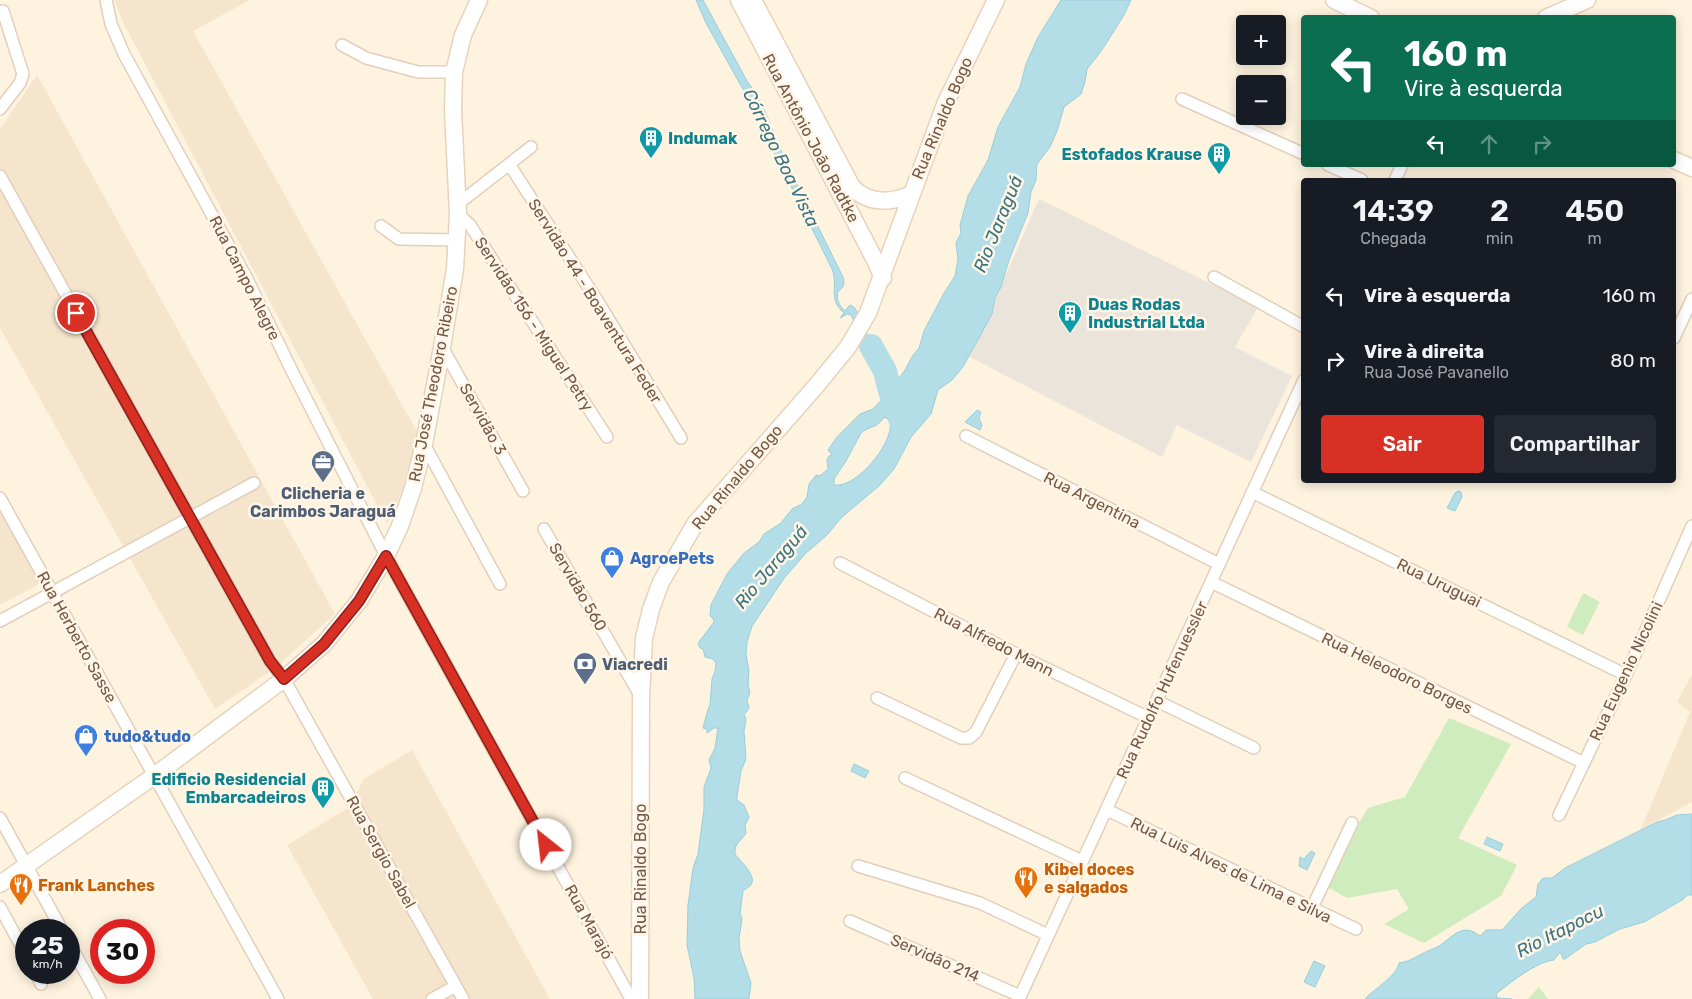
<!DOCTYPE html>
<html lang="pt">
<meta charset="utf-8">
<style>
body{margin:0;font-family:Rubik,sans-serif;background:#242831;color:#f1f3f6;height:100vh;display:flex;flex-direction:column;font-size:19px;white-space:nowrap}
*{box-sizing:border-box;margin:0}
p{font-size:16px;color:#9ea1a6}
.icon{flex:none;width:28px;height:28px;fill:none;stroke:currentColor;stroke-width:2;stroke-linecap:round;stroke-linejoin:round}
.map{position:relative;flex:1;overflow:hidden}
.details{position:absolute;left:1301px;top:178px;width:375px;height:305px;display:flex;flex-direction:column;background:#171b24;border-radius:5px;box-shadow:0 2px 12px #0003}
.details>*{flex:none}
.banner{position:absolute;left:1301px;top:15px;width:375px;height:152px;border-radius:5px;box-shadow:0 2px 12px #0003;background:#0b6e4f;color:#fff;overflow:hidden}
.fabs{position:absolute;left:1236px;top:15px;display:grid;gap:10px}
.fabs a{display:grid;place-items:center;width:50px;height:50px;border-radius:5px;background:#171b24;box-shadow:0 2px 12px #0003;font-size:25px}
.speed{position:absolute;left:15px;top:919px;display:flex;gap:10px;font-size:25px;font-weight:700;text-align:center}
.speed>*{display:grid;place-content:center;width:65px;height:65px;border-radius:50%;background:#171b24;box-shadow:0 2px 12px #0003;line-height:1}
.speed small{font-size:12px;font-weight:400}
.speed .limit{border:8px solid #d22;background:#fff;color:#111}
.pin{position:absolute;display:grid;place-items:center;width:42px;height:42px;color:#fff;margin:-21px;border:2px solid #fff;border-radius:50%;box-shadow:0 1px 5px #0007}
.me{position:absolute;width:55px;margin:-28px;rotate:331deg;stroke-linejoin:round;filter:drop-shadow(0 0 4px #0008)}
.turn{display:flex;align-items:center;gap:18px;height:105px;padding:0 20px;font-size:22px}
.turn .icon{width:65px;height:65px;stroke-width:2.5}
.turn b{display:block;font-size:35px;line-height:42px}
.lanes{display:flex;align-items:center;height:48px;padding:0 20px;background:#0003;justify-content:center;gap:25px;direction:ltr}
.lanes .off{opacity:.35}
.eta{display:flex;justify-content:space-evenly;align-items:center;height:85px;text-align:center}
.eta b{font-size:30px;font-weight:600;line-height:35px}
.action{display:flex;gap:10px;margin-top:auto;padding:10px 20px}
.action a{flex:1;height:58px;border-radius:5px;background:#d93025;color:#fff;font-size:20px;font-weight:600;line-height:58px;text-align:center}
.action a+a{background:#242831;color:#f1f3f6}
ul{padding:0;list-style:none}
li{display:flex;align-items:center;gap:15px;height:65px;padding:0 20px}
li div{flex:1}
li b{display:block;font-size:19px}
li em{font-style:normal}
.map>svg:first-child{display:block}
.residential{fill:#f6e5cd}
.industrial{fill:#ebe4db}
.green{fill:#ceecbd}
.water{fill:#b3dee8;stroke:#99ceda;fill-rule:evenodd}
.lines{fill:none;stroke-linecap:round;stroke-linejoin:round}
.river{stroke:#b3dee8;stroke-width:24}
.street-casing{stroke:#e2cfbb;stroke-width:14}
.secondary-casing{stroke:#e9d2ba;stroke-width:19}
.street{stroke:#fff;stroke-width:11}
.secondary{stroke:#fff;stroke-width:16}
.route-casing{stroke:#8d1f18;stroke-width:12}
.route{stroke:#d93025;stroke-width:9}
.labels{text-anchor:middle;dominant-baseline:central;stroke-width:5;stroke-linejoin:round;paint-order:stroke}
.street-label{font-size:16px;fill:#755846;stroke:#fff6e7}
.culture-label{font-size:16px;font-weight:bold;fill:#0d838f;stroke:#fff6e7;text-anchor:start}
.service-label{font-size:16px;font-weight:bold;fill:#4e5e75;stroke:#fff6e7}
.shop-label{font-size:16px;font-weight:bold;fill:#366cbe;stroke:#fff6e7;text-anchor:start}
.food-label{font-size:16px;font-weight:bold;fill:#c56008;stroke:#fff6e7;text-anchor:start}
.water-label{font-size:18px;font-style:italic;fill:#3b7583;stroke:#fff6e7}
</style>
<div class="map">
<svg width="1692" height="999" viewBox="0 0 1692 999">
<rect width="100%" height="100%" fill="#fef3df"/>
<path class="residential" d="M114,0h136l-57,31 231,413 -37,80 -263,-500z
M37,75l298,539 -60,54 -60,41 -215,-381v-199z
M0,498l45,83 -45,24z
M1692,674v128l-51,27 49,-117 -13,-10z
M412,750l138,249h-177l-86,-154 61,-37 16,-29z"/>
<path class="industrial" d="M1039,199l219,108 -23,40 57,29 -41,86 -74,-37 -15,32 -192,-100z"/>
<path class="green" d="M1583,593l17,9 -17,33 -16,-8z
M1449,718l62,26 -53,94 59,27 -16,31 -77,47 -40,-19 25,-15 -12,-20 -50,9 -25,-14 46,-76 37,-11z
M1539,987l9,12h-20z"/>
<path class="water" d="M696,0h7l44,81c17,20 24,48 35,72 20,42 41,83 61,124 2,7 1,11 -5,14 -2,9 1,14 7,20l5,-6 5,3 17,37 -4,5 -17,-35 -4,-1 -7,4 4,-5c-17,-15 -5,-26 -12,-44l-67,-135 -11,-28 -14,-22 -34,-61z
M1061,0h70l-7,15 -22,35 -15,19 -2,13 -4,12 -17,13 -7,24 -7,16 -13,17 -1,16 -5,12 -3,21 -19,47 -8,27 -6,11 -3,16 -29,53 -11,13 -14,10 -7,24 -20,23 -17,32 -14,16 -39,33 -14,17 -22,19 -20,23 -33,49 -5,16 -1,13 3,16 -1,13 2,9 -3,7 2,8 -5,7 2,4 -2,12 2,28 -5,12 -4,25v4l7,5 5,12 -4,8 1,8c-4,8 -12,9 -11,21 5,7 24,23 15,32 -2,2 -5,3 -7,5l-3,22 2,6 -3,19 1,13 11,32 -2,16h-54l-1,-21 -7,-33 1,-40 5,-37 5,-14 6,-45v-22l7,-19 -2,-8 6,-12 3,-20h-4l-7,5v-4l-4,-1c1,-3 5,-21 7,-23l2,-26 3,-8 1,-8 -3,-4 -8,-2 -2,-8 -3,-1 -2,-5 16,-21 -1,-4 -3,-2 1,-11 16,-31 17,-21 15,-11 5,-8 17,-11 11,-14 10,-5 5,-7 2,-13 7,-9 4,1 8,-7 -1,-9 2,-4 3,-1 -4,-5 9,-13 23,-23 13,-5 17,-18 15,-21 8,-15 6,-7 5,-17 20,-38 11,-17 3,-17 -2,-16 5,-10 -1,-8 8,-29 20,-36 10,-33 22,-40 6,-23 12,-27zM885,417l5,4c5,21 -34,68 -56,64v-6l12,-18 15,-28 6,-4 10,-4z
M977,410l4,2 -2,6 3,7 -2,5 -15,-8z
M1458,491l3,1 1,5 -7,14 -8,-3 8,-15z
M854,764l15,7 -4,7 -14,-7z
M1692,814v81h-4l-6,5 -38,22 -24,7 -25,13 -9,2 -21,15h-2l-2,-6h-2l-5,7c-18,2 -43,22 -58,34l1,4 15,1h-147c9,-10 32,-23 34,-36 11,-1 19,-8 29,-12 4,-2 8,-3 11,-5 15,-10 23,-24 41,-10l6,-6h16l20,-22 14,-11 2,-13 5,-6h9l13,-10 92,-46 8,-2 12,-5z
M1487,837l16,7 -3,7 -16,-7z
M1311,851l4,2 -8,17 -8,-4 1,-9 4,2z
M1314,961l11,5 -10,21 -11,-5z"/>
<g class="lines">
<path class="river" d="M871,346l14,25 5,20 11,30"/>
<g class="street-casing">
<path id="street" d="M106,0l5,24 13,30 122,223 46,94 94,185 245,443
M342,45l24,13 52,14h36
M1182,99l122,55
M0,109l20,-26 3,-9 -20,-63
M509,164l91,141 81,133
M1328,165l34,15
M0,176l270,485 14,18 179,320
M1395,180l7,-15
M458,204l73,-57
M458,214l12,11 137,212
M381,226l18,13 58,1
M1214,277l90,50
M1674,338l18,-39
M442,347l81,144
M966,436l253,128
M424,444l76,140
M1252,492l374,183
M0,498l278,501
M544,529l97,168
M840,563l176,91 133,64
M1211,582l373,181
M0,621l254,-138
M877,698l84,40h8l7,-6 40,-78
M1157,701l97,47
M905,778l177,83
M1107,810l249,119
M1559,815l67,-140 66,-149
M0,818l62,112
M858,866l122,37 68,32
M0,907l26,48
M1312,908l40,-85
M850,921l170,75
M69,943l31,56
M35,972l6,12
M432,999l24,-13
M1019,999l285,-619"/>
</g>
<g class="secondary-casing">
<path id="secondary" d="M739,0l136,260 8,18
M753,0l99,187c16,17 38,16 58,8
M1334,0l37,18
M1546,18l41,-18
M1674,160l18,8
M0,884l154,-108 130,-97 40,-35 35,-43 27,-45 14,-30 13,-38 11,-44 18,-97 13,-78 3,-55 -5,-104 1,-38 9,-37 16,-35
M640,999l1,-302 3,-59 7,-29 10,-27 34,-58 121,-138 32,-39 20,-34 78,-211 50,-102"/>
</g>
<use href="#street" class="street"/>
<use href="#secondary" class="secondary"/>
</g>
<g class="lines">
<g class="route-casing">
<path id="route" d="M76,313l194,348 14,18 40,-35 35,-43 27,-45 160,289"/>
</g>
<use href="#route" class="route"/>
</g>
<defs>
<g id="building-pin" transform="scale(1.25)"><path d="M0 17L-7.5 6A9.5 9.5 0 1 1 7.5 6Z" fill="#0f9aa8" stroke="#fff6e7"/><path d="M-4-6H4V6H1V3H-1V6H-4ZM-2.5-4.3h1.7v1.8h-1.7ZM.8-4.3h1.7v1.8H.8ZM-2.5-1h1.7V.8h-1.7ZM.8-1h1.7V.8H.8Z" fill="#fff"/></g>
<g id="office-pin" transform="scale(1.25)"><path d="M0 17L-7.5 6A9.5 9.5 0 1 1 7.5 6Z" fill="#5c6f8a" stroke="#fff6e7"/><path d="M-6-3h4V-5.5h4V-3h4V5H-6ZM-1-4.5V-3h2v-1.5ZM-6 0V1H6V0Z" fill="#fff"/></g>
<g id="shop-pin" transform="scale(1.25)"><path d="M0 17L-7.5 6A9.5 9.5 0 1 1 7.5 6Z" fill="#3f7fe0" stroke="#fff6e7"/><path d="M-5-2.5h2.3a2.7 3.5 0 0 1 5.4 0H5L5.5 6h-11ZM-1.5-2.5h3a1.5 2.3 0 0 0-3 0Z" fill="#fff"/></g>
<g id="bank-pin" transform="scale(1.25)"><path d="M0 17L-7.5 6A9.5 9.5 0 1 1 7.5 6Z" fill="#5c6f8a" stroke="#fff6e7"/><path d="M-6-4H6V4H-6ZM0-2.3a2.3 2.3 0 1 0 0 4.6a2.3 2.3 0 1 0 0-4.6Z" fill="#fff"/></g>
<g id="restaurant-pin" transform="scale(1.25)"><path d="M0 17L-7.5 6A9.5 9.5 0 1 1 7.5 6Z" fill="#e8710a" stroke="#fff6e7"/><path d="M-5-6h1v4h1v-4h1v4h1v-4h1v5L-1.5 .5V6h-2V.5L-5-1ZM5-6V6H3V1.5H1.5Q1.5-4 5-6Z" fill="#fff"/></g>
</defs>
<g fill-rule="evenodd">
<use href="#building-pin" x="651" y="138"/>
<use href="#building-pin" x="1219" y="154"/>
<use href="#building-pin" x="1070" y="313"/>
<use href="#office-pin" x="323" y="462"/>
<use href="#shop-pin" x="612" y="558"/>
<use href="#bank-pin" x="585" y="664"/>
<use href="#shop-pin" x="86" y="736"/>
<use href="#building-pin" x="323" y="788"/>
<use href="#restaurant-pin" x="1026" y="878"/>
<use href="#restaurant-pin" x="21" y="885"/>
</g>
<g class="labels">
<g class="street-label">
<text transform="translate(942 118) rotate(-67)">Rua Rinaldo Bogo</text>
<text transform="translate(811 138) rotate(62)">Rua Antônio João Radtke</text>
<text transform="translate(245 278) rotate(63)">Rua Campo Alegre</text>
<text transform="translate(595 301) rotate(58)">Servidão 44 - Boaventura Feder</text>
<text transform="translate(534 324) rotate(57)">Servidão 156 - Miguel Petry</text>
<text transform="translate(433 384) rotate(-79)">Rua José Theodoro Ribeiro</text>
<text transform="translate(483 419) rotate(61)">Servidão 3</text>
<text transform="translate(737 477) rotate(-50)">Rua Rinaldo Bogo</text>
<text transform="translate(1092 500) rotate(27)">Rua Argentina</text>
<text transform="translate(1439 583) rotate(26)">Rua Uruguai</text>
<text transform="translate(578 587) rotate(60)">Servidão 560</text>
<text transform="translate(77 637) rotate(61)">Rua Herberto Sasse</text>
<text transform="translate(994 642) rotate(27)">Rua Alfredo Mann</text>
<text transform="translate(1626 671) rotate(-65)">Rua Eugenio Nicolini</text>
<text transform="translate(1397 673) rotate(26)">Rua Heleodoro Borges</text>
<text transform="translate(1162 690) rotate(-65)">Rua Rudolfo Hufenuessler</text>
<text transform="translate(381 852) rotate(61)">Rua Sergio Sabel</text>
<text transform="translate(640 869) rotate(-90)">Rua Rinaldo Bogo</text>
<text transform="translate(1231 870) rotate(26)">Rua Luis Alves de Lima e Silva</text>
<text transform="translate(589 922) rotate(61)">Rua Marajó</text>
<text transform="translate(935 958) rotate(24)">Servidão 214</text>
</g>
<g class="culture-label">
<text x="668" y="138">Indumak</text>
<text x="1202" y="154" text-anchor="end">Estofados Krause</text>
<text x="1088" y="304">Duas Rodas<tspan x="1088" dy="18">Industrial Ltda</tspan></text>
<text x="306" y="779" text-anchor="end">Edificio Residencial<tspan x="306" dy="18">Embarcadeiros</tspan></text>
</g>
<g class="service-label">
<text x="323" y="493">Clicheria e<tspan x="323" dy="18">Carimbos Jaraguá</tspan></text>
<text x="602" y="664" text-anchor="start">Viacredi</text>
</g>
<g class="shop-label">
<text x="630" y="558">AgroePets</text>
<text x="104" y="736">tudo&amp;tudo</text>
</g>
<g class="food-label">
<text x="1044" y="869">Kibel doces<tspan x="1044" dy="18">e salgados</tspan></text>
<text x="38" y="885">Frank Lanches</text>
</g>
<g class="water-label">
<text transform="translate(781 158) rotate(64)">Córrego Boa Vista</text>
<text transform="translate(998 224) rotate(-68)">Rio Jaraguá</text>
<text transform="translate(771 567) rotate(-50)">Rio Jaraguá</text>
<text transform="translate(1560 931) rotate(-27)">Rio Itapocu</text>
</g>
</g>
</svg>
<div class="fabs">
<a>+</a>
<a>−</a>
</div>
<div class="speed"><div>25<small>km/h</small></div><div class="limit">30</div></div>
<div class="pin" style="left:76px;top:313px;background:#d93025"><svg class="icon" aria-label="arrive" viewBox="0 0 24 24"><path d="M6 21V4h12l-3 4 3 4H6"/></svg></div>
<svg class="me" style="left:546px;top:845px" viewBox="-20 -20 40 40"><circle r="19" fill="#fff"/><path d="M0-13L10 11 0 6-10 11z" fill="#d93025"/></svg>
<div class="banner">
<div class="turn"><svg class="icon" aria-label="left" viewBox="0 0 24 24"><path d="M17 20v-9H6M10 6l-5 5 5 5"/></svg><div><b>160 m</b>Vire à esquerda</div></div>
<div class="lanes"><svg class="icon" aria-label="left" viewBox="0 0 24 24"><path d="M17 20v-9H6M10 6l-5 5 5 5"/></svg><svg class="icon off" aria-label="ahead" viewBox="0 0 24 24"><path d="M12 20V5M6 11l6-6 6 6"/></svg><svg class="icon off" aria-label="right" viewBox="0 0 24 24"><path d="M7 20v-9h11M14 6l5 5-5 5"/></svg></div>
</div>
<section class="details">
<div class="eta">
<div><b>14:39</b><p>Chegada</p></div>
<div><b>2</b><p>min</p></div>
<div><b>450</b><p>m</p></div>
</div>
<ul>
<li><svg class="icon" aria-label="left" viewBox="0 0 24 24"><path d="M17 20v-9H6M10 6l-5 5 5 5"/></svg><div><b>Vire à esquerda</b></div><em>160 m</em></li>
<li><svg class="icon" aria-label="right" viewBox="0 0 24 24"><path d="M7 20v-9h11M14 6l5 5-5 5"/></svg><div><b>Vire à direita</b><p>Rua José Pavanello</p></div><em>80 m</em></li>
</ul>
<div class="action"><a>Sair</a><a>Compartilhar</a></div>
</section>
</div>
